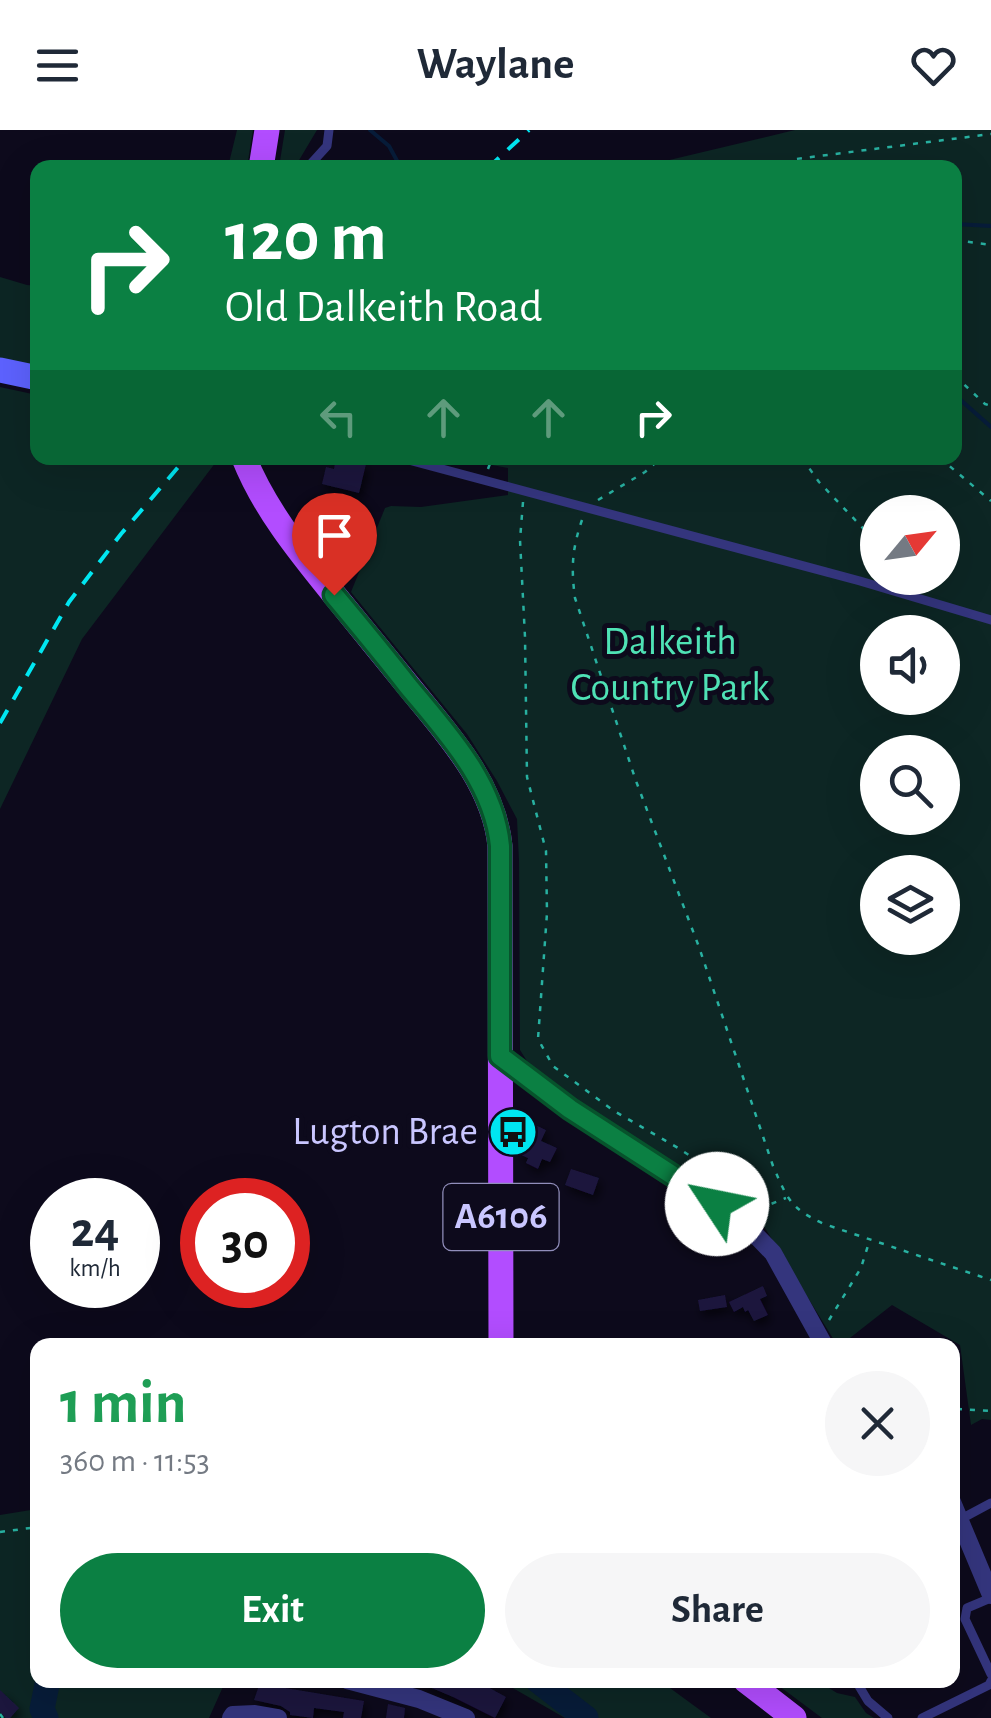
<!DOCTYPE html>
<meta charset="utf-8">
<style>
body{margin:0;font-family:"Alegreya Sans",sans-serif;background:#f6f6f7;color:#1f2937;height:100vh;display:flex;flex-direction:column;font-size:38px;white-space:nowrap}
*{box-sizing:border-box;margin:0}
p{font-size:32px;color:#747a83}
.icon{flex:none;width:55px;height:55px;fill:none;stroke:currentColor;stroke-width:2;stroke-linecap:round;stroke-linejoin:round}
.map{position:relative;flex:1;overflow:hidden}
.details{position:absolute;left:30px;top:1208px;width:930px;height:350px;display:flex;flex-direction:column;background:#fff;border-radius:20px;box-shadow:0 10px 40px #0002}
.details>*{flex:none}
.guide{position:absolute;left:30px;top:30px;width:932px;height:305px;border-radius:20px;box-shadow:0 10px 40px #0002;background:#0b8043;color:#fff;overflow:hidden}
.needle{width:65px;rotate:61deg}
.tools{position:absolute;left:860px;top:365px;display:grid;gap:20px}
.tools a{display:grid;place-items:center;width:100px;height:100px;border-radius:50%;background:#fff;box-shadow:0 10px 40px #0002;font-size:50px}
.speed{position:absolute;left:30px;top:1048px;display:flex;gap:20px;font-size:50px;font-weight:700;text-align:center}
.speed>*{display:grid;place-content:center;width:130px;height:130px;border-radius:50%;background:#fff;box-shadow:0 10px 40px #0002;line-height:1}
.speed small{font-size:25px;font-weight:400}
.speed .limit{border:15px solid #d22;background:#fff;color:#111}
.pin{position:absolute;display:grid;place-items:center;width:85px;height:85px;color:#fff;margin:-102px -42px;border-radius:50% 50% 50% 0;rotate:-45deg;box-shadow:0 0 10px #0007}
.pin .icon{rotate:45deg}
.me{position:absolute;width:110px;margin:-55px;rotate:304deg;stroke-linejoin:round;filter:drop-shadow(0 0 8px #0008)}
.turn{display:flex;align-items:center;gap:35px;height:210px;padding:0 30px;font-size:45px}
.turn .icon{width:130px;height:130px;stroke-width:2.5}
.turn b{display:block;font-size:70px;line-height:85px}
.lanes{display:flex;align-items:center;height:95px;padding:0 30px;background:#0003;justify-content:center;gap:50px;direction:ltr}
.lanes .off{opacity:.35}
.round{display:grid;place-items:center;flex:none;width:105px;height:105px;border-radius:52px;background:#f6f6f7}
.head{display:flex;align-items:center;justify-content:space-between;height:170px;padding:0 30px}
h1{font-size:60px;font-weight:700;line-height:75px;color:#1e9e55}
.action{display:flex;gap:20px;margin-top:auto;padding:20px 30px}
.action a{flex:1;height:115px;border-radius:60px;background:#0b8043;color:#fff;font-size:40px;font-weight:700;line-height:115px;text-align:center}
.action a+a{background:#f6f6f7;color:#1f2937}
header{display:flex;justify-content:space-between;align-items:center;height:130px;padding:0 30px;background:#fff;font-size:45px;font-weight:700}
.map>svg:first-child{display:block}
.green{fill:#0d2624;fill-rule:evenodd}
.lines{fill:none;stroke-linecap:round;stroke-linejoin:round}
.stream{stroke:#071c39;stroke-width:4}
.river{stroke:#071c39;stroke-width:25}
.building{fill:#1c163e;filter:url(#shadow)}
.path{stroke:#28b1a1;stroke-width:2.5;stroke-dasharray:5 8;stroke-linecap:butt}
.lane{stroke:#34357d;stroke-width:9}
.street{stroke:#34357d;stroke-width:18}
.secondary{stroke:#5d62ff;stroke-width:25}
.primary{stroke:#b24dff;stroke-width:25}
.rail{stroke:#00e6f1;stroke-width:4;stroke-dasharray:15 12;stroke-linecap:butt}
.route-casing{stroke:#07532c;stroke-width:25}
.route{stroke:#0b8043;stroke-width:18}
.labels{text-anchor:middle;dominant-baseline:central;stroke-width:10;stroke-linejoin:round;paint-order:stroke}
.shield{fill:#0d0a1c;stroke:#918ebb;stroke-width:2.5}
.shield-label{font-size:38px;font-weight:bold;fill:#c9c6ff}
.park-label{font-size:40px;fill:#4fe2b5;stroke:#0d0a1c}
.poi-label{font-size:40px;fill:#c9c6ff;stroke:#0d0a1c;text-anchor:end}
</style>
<header><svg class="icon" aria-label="menu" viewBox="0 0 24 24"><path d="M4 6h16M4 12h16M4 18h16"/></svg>Waylane<svg class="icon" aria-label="heart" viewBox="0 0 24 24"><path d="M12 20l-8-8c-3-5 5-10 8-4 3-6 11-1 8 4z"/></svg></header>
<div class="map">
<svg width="991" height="1588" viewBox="0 0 991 1588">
<defs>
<filter id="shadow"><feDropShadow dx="3" dy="5.5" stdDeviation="5" flood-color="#0009"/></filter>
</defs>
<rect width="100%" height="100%" fill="#0d0a1c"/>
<path class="green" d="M237,0h16l-6,37h-19z
M285,0h32l-22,37h-16z
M795,0h196v1290l-9,-1 -11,6 -11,-80 -68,-40 -51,40h-4l-72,-117 -188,-124 -50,-43 -7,-11 -1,-189 -2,-42 -20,-38 -30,-47 -116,-142 34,-84 6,-2 30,1 87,-12v-27l-54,-10h501v-290l-315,-1zM878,382h64v66h-64zM878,502h64v66h-64zM878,622h64v66h-64zM878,742h64v66h-64z
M0,147l27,8 10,1v80l-37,-8z
M0,257l37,8 1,63h181l-137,181 -82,170z
M37,1379l1,171h188l-17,38h-209v-203z
M499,1550h160l52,38h-146z
M771,1550h45l21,13 18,4 11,16 8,5h-52z"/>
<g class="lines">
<path class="stream" d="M370,0l19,16 12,22
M955,94l36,2
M955,265l36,32"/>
<path class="river" d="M537,1550l49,38
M46,1588l-4,-9 6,-29"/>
</g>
<path class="building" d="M336,328l30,6 -7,29 -37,-9 4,-17 8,2z
M533,994l13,6 -5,11 16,7 -7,14 -8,-3 -4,10 -12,-6 2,-5 -9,-4z
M571,1039l28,9 -6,17 -28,-10z
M763,1156l4,10 -7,3 8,16 -14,6 -6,-11 -3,2 -2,-5 -9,5 -5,-10z
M725,1165l2,12 -27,4 -2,-11z
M261,1550h27l-3,8 79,13 -3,17h-18l1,-6 -30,-4 -1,10 -23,-3v-3l-9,-6 -27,-6z
M413,1550h62l31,17 -11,21 -42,-21z
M0,1560l19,18 -9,10h-4l-6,-6z
M388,1574l17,4 -1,10h-18z"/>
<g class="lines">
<path class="path" d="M788,38l8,-9 195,-25
M955,110l36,5
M955,246l30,28 6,2
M802,328l17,24 59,62
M940,328l51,43
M488,339l4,-11
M598,370l47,-28 16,-14
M523,372l-3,38 5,97 2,140 19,74 1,62 -9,126 15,27 61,45 64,37 88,58 20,-8
M582,390c-10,29 -11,48 -7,78l61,183 63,166 74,219c15,34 17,42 51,58l167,56
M829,1190l32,-52 9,-29
M957,1279l34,2
M0,1402l38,-5
M0,1584l3,4"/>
<path class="lane" d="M307,38l20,-22 2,-16
M401,328l459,123 131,39
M961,1389l30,-16
M991,1468l-24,10 -2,11 26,55
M859,1556l9,15 20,17
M922,1588l67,-33 2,-4"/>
<path class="street" d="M500,925l70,54 85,54 91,62 27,28 51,92
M952,1372l39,93
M347,1550l72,19 47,19
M231,1588l2,-3 22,-1 23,4"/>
<path class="secondary" d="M0,240l38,8"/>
<path class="primary" d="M261,38l6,-38
M244,328c20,50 54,92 88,134 28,34 55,68 83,102 36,44 79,92 85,152l1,499
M745,1550l49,38"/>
<path class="rail" d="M488,38l41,-38
M0,593l69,-121 52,-68 65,-76"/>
</g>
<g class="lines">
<g class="route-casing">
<path id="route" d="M334,465c25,30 50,60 74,91 39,47 86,97 92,160v210l70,53 147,95"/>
</g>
<use href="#route" class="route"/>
</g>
<defs>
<g id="bus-disc" transform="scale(2.5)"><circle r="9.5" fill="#00e6f1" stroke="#0d0a1c"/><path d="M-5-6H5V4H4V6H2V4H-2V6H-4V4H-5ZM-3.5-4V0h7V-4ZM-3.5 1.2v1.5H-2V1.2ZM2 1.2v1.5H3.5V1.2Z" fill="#111"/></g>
</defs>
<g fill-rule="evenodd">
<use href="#bus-disc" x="513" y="1002"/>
</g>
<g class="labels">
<rect class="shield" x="443.5" y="1054" width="115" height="66" rx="8"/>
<g class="shield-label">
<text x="501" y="1087">A6106</text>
</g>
<g class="park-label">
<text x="670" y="512">Dalkeith<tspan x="670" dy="46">Country Park</tspan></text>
</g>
<g class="poi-label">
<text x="478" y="1002">Lugton Brae</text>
</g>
</g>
</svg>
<div class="tools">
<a><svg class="needle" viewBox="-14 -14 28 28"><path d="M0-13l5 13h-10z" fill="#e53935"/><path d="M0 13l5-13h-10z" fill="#747a83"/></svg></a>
<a><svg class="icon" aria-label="sound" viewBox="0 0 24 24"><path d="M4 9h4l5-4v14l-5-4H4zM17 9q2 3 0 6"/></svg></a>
<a><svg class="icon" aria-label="search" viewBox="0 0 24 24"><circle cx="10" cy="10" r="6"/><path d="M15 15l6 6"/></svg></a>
<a><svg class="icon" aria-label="layers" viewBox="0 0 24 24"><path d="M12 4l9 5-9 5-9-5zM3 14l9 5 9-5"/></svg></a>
</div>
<div class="speed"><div>24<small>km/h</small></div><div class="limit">30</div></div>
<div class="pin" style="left:334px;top:465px;background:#d93025"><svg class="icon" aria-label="arrive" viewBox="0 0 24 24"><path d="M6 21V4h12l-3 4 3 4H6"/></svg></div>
<svg class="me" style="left:717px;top:1074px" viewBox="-20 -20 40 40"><circle r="19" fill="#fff"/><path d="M0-13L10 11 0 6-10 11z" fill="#0b8043"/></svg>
<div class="guide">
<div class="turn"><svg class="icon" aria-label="right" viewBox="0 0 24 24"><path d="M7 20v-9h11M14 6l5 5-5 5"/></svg><div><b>120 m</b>Old Dalkeith Road</div></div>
<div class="lanes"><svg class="icon off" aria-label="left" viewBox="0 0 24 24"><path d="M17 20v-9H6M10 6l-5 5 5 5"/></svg><svg class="icon off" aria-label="ahead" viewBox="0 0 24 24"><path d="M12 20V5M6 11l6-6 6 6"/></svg><svg class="icon off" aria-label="ahead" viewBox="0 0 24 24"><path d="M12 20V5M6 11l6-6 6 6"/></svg><svg class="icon" aria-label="right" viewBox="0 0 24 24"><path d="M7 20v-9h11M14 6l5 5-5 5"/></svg></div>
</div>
<section class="details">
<div class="head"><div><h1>1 min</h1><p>360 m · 11:53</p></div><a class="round"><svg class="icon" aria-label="close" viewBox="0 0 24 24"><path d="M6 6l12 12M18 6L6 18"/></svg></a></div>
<div class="action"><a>Exit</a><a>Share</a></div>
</section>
</div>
